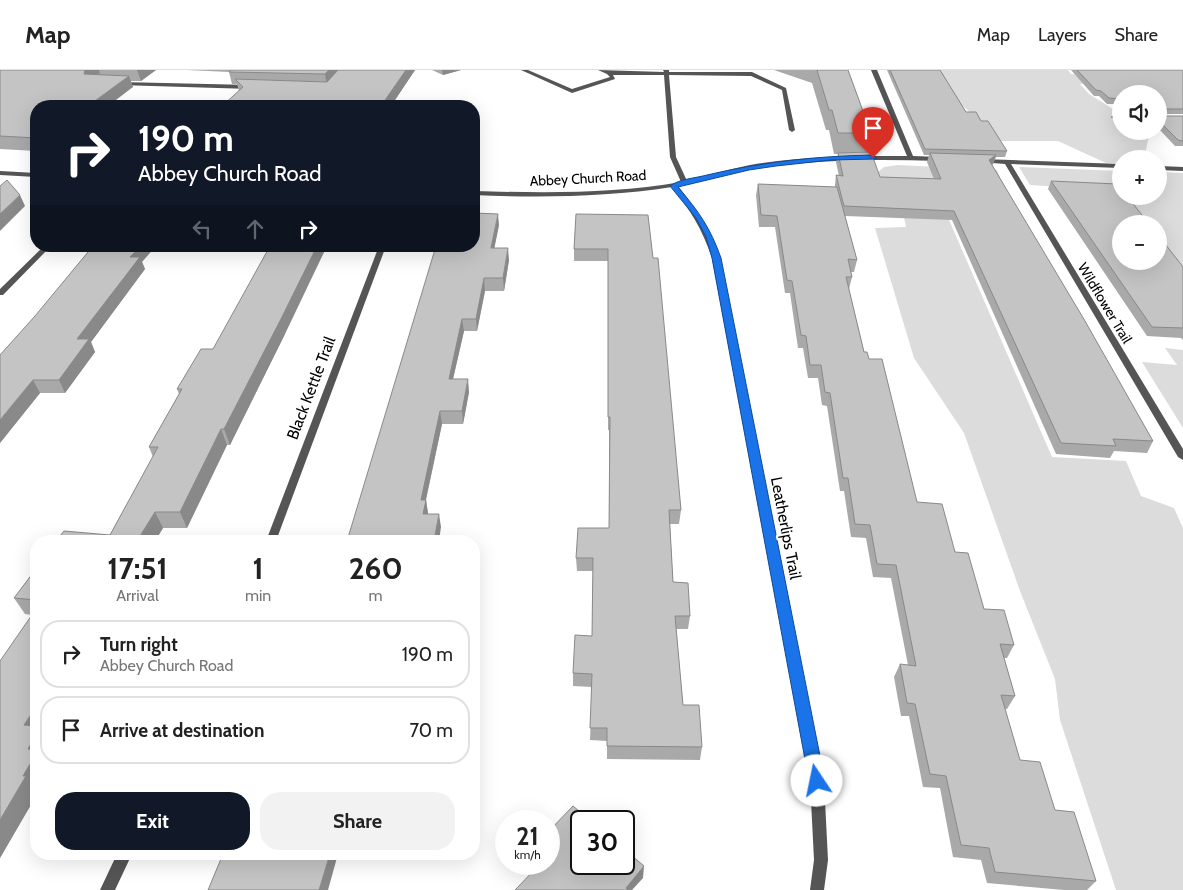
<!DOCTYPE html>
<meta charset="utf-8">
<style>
body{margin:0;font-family:Cabin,sans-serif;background:#f2f2f2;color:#222;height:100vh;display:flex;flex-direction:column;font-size:19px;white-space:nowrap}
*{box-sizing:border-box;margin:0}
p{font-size:16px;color:#767676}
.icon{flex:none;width:28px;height:28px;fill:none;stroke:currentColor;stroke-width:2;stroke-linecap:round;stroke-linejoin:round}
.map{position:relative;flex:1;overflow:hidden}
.sheet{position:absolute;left:30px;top:465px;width:450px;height:325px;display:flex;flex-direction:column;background:#fff;border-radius:20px;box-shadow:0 5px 20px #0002}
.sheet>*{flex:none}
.banner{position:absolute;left:30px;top:30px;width:450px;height:152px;border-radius:20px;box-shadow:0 5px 20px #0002;background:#111827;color:#fff;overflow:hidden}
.tools{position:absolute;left:1112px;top:15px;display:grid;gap:10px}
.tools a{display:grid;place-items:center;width:55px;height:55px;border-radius:50%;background:#fff;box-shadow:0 5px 20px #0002;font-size:25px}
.speed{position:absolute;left:495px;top:740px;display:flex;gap:10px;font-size:25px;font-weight:700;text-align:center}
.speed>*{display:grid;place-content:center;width:65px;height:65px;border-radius:50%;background:#fff;box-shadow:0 5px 20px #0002;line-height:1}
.speed small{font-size:12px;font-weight:400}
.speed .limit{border:2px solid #111;border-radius:8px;background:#fff;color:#111}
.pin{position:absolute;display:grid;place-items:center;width:42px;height:42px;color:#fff;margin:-51px -21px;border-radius:50% 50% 50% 0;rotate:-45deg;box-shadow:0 0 5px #0007}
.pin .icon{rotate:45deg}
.me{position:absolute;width:55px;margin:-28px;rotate:349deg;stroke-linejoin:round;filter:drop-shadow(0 0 4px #0008)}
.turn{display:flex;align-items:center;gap:18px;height:105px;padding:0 25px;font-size:22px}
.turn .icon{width:65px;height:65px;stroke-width:2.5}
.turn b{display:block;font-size:35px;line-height:42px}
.lanes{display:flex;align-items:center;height:48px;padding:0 25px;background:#0003;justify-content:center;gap:25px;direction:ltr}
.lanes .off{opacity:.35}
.eta{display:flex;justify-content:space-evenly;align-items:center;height:85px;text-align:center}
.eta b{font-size:30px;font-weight:700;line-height:35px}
.action{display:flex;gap:10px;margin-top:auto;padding:10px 25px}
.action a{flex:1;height:58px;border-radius:20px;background:#111827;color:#fff;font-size:20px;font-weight:700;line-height:58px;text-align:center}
.action a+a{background:#f2f2f2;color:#222}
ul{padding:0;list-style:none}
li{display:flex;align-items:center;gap:15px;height:68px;margin:0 10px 8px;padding:0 15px;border:2px solid #e0e0e0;border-radius:20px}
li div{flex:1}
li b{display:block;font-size:19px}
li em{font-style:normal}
header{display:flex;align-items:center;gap:30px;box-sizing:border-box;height:70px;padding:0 25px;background:#fff;border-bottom:1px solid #e0e0e0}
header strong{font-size:24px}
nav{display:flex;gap:28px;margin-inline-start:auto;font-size:18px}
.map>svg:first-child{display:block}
.green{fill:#dcdcdc}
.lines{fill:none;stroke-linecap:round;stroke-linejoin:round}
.street{fill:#555;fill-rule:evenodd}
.wall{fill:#a9a9a9}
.shaded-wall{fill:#898989}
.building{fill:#c4c4c4;stroke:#898989}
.route{fill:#1a73e8;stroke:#114b97}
.labels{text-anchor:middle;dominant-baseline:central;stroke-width:4.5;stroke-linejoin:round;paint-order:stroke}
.far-street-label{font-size:14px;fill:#000;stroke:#fff}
.street-label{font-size:16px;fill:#000;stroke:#fff}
</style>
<header>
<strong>Map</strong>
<nav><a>Map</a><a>Layers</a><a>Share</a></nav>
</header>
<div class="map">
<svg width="1183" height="820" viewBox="0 0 1183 820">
<rect width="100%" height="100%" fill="#fff"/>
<path class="green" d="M939,0h129l3,4 19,1 2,8 -12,1 9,10 24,15v9l8,1v12h29l-6,28h-23v4h-15l-48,-22h-60l-15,-17 -29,-26z
M898,95l99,5 5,12 -6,3 -63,-2 119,274 74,4 15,35 33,12 9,20v362h-67l-56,-170 -5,-41 -35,-88 -56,-158 -50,-75 -39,-130 31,-1 -3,-14 -26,-40 7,-6z
M1019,97l102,4v20l-91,-6z
M1159,102l24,1v100l-24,-33v-16h-13l-21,-28h34z
M1165,278l18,2v78l-41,-66 35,3z"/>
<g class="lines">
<path class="street" d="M521,0h7l44,19 38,-12 -3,-3 -9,-4 66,2 -1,-2h6v2h83l34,16 9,42 -3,2 -3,-2 -7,-40 -31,-14 -82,-1 7,82 11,24c21,-5 42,-12 63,-16 52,-9 105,-9 157,-9l-36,-86h6l36,86 27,1 3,2 -3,2c-62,-2 -125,-2 -187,8 -25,4 -50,13 -75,17 18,23 32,45 42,72l104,523 4,79 -4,30h-14l4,-30 -4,-79 -98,-523c-9,-27 -22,-49 -40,-71 -65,10 -132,11 -198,8v-4c70,2 139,3 207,-9l-11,-25 -6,-82h-51l2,4 -43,14z
M121,12l130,3 3,2 -3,2 -132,-4z
M1114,45h7v4l-9,-1 -1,-1z
M982,89l139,5v4l-110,-4 172,285v11l-5,-3 -173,-293 -25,-2 -1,-1z
M1159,96l24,1v4l-24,-1z
M0,101l36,2v4l-36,-2z
M44,176h7l-48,49h-3v-6z
M379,176h7l-110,295h-10z
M117,784h15l-17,36h-15z"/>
</g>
<path class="wall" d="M0,0h156l-15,11h-10l2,6 -97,19v45l-36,-2z
M187,0h228l-24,36 -152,-15 -2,-7h-5l-3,-12z
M432,0h29l-18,5z
M774,0h74l23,63 -4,19 13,25 54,2 -7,-17 2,-7h-5l-37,-85h53l26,42 15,9 26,30 -2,6h-9l-3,7 -1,1 161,276 -6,12 -33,-2 -4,7 -54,-4 -104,-234 -107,-4 12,44 -3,12h-3l1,5 -3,12 15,63 5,7 48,143 38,50 29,57 30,36 -7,13h-3l11,38 -8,13h-2l15,51 35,50 41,71 -9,9h-23l-77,-7 -6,-23 -28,-3 -13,-69 -17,-1 -14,-71h-8l-7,-39 6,-13 8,1 -17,-87 -18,-1 -7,-39 -15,-1 -7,-46h-4l-13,-85 -5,-1 -4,-27h-10l-5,-30h-5l-8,-55h-5l-10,-66h-16l-3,-32 2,-11 77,3v-2l1,-10 3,1 -3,-14 2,-8h-4l-5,-24h-3l-14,-47z
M1071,0h112v44h-23v2h23v30h-8l-16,-17v-35h-38v10h-14l-8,-8h-5z
M1051,111l132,86v73l-2,-2 -34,-2 -99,-147z
M576,144l77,44 28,252 -2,14h-9l3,58 17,34 -2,13h-12l7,76 19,42 -2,13 -93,-1v-18l-17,-1 2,-53 -19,-1v-13l19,-37 1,-65h-16l-1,-13 33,-30v-98h-1v-169h-34v-12z
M499,155l-5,23 15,12 -5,31h-19l-8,40h-13l-11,48 16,13 -6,32h-21l-16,76 2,14 13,13 -94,14z
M142,192l3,7 -54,73 4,10 -30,41h-25l-40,50 35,-127z
M285,264l-55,111h-3l-40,83h-24l-8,13h-99l54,-6 43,-78 -4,-10 30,-53 -2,-5 36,-40z
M36,499v227l-36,62 32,-243 -7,-1 -11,-16z"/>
<path class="shaded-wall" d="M85,0h14l1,3 -11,7 -5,-6z
M137,0h19l-15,11z
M329,0h12l-14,16 -2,-12z
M406,0h9l-24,36h-10z
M442,0h19l-18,5z
M129,6l4,11 -25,19h-20z
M996,85l-3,9 -7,5 3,-9z
M20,125l5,11 -25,25v-17z
M498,144l1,11 -7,35 -1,-12z
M141,176h15l-14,16 3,7 -54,73 4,10 -30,41 -6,-13 18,-41 53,-82z
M317,176h10l-42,88 -55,111 -6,-16z
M508,178l1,12 -5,31 -1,-13z
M484,208l1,13 -8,40 -1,-12z
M462,249l2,12 -14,61 -1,-13z
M468,309l1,13 -6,32 -1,-13z
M33,310l7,13 -40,50v-23z
M440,341l2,13 -18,84 2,-8 2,13 -3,15 -4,-28z
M221,359l6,16 -40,83 -7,-16z
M155,442l8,16 -8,13h-18z
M439,444l2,13 -2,14h-5z
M36,637v89l-36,62v-38l23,-44 5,-27 -4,-24z
M330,784h8l-10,36h-9z
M644,796l-1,12 -11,12h-6v-2z"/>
<path class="building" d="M0,0h85l-1,4 45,2 -41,30h-52v32l-36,-2z
M231,0h98l-4,4 -96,-2z
M338,0h68l-25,36h-159l21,-19 -8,-8 92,3z
M817,0h31l23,63h-33l-6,-23h-3z
M890,0h50l26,42h10l5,9h7l19,30 -82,-2z
M1077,0h106v39h-22l-2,2 1,5h23v25l-5,-1 -19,-19v-27h-38v5l-12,-1 -8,-7 -5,-1z
M871,82l9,25 61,2 -11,-26 66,2 -7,5 96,161 68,120 -40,-2 3,7 -55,-3 -107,-232 -110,-5 -8,-31 7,1 -5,-23z
M7,110l13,15 -20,19v-28z
M1051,111l66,3 4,6v6h6l22,28h-28v37h38v-25l24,31v61l-31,-1z
M758,114l79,3 20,73 -9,-1 4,18h-6l18,75h3l2,7h13l35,143 25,2 13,48 13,1 16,56 20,1 10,35 -14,-1 15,52 -14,-1 19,65 20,2 15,48 19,2 22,69 -101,-9 -6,-24 -28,-3 -15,-69 -16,-2 -15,-70 -8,-1 -7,-39 16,2 -20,-101 -19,-1 -7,-39 -15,-1 -7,-46h-5l-13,-85 -5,-1 -4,-27h-11l-4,-29 -5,-1 -9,-54 -5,-1 -10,-64 -16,-1z
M474,143l24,1 -7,34h17l-5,30h-19l-8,41h-14l-13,60h19l-6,32h-22l-19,89h5l-3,14h16l-5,27h-87l89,-295h38z
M576,144l72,1 5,43h5l23,252h-12l4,72 15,1 2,33h-15l8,89h16l3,42 -95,-1v-18h-17l2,-54 -19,-1 2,-38 17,1 1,-78h-17l2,-30h31l1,-111h-2v-168h-34z
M93,176h48l-11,11h10l-63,82h12l-30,41h-26l-33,40v-65l35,-39z
M270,176h47l-36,73 -57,110h-3l-41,83h-25l-18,29h-81l8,-10 46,4 48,-88h-9l33,-58h-5l24,-40h12z
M36,499v31l-22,-2z
M36,539v98l-12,18 12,1v9l-8,14 8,1v4l-13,22h3l-26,44v-159z
M573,736l18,15h-10v43h43v-15l20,17 -18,22 2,2h-113l25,-26h9v-33z
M223,784h107l-11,36h-111z"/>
<path class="route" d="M873,85l3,3 -1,1 -44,1 -55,6 -27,4 -71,17c21,25 32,40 43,71l104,523 -3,5 -5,2 -5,-2 -3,-5 -97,-523 -6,-21 -10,-19 -26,-32c9,-7 26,-8 37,-11 55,-13 109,-19 166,-20z"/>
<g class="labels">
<g class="far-street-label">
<text transform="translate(588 108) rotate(-3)">Abbey Church Road</text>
<text transform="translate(1105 233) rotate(59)">Wildflower Trail</text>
</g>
<g class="street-label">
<text transform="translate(311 318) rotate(-69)">Black Kettle Trail</text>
<text transform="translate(786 458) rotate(79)">Leatherlips Trail</text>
</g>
</g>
</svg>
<div class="tools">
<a><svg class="icon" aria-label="sound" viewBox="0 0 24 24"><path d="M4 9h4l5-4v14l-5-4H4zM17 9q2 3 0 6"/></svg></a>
<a>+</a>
<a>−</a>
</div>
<div class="speed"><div>21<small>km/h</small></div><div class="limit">30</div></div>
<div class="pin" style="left:873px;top:88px;background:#d93025"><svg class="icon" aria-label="arrive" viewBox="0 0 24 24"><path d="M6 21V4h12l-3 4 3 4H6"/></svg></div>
<svg class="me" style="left:817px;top:711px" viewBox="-20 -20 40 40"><circle r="19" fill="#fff"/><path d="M0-13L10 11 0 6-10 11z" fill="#1a73e8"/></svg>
<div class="banner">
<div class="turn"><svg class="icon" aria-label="right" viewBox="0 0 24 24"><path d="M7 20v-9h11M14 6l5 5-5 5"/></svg><div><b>190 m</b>Abbey Church Road</div></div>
<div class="lanes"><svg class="icon off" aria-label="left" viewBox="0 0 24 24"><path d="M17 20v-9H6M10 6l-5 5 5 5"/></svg><svg class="icon off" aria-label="ahead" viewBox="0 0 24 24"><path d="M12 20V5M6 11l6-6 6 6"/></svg><svg class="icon" aria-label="right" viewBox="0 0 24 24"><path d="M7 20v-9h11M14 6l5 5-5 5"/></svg></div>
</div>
<section class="sheet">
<div class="eta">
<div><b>17:51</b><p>Arrival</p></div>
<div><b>1</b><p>min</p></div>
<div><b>260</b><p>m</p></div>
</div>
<ul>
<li><svg class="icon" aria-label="right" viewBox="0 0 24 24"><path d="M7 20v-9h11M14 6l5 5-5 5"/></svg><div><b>Turn right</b><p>Abbey Church Road</p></div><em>190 m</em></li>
<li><svg class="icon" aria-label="arrive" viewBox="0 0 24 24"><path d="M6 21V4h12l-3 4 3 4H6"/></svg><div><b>Arrive at destination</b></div><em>70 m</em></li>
</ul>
<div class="action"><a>Exit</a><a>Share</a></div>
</section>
</div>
